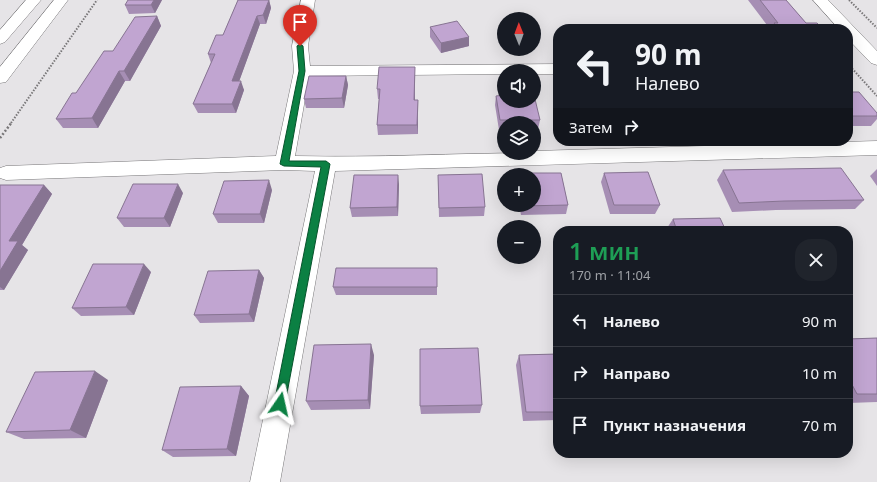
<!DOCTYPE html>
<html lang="ru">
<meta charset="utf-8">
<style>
body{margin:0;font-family:"Noto Sans",sans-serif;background:#20242c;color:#f1f3f6;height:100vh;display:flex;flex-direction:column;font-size:15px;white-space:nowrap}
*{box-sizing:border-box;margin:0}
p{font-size:13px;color:#9ea1a6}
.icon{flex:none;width:22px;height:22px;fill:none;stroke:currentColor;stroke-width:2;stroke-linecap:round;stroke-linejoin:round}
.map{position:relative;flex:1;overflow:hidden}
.drawer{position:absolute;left:553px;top:226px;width:300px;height:232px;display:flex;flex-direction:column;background:#171b24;border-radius:16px;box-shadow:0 4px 16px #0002}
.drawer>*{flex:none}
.top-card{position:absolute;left:553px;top:24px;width:300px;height:122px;border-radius:16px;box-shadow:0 4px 16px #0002;background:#171b24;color:#f1f3f6;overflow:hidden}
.needle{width:26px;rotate:359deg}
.tools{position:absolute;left:497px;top:12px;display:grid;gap:8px}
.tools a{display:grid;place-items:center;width:44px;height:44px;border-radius:50%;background:#171b24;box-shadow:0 4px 16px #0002;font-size:20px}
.pin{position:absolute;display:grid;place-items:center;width:34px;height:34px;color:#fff;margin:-41px -17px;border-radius:50% 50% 50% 0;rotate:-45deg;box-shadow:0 0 4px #0007}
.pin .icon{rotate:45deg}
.me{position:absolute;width:44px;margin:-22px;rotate:11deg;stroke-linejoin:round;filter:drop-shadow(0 0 3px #0008)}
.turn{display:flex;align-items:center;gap:14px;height:84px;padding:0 16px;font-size:18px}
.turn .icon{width:52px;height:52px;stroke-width:2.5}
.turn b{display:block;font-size:28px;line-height:34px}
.then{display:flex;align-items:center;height:38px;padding:0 16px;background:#0003;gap:8px;font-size:15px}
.round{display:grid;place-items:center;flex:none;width:42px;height:42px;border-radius:16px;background:#20242c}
.head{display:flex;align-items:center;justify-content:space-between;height:68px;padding:0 16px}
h1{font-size:24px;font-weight:600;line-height:30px;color:#1e9e55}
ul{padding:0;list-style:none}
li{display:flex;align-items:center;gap:12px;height:52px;padding:0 16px;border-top:1px solid #363941}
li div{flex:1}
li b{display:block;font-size:15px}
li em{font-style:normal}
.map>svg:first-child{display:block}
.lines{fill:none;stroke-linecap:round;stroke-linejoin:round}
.minor-casing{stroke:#787779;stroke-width:1}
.path-far1{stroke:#787678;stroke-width:2;stroke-dasharray:1.5 1.5;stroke-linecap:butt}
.path{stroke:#787678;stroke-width:2.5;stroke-dasharray:2 2;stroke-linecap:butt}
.minor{fill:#fff;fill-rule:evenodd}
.wall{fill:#a68eb4}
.shaded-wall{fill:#877492}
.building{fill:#c1a5d1;stroke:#877492}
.route{fill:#0b8043;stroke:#07532c}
</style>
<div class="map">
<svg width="877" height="482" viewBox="0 0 877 482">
<rect width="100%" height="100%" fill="#e6e4e7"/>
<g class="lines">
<g class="minor-casing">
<path id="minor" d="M26,0h15l-36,42 -5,2v-14z
M54,0h14l-62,82 -6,1v-16z
M301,0h14l-7,46 2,20 248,-2v10h-24v-3h-30v3l-195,2 -14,80c80,2 161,-3 239,-3v-2l343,-10v14l-542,16 -55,311h-30l65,-311 -31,-1 -278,10 -6,-2v-10l6,-2 270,-10 18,-85 -2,-25z
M813,0h15l49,51v14l-6,-2 -23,-24v-10h-9z"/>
</g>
<path class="path-far1" d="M849,0l28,28
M848,64l29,32
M11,123l86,-123"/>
<path class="path" d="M0,138l12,-16"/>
<use href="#minor" class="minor"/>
</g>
<path class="wall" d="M162,0l-7,13 -26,1 -4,-9z
M238,0h31l2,8 -5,16h-6l-21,57 5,9 -8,23h-38l-5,-9 18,-41 -3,-9 15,-19z
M748,0h38l20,23 17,6h-53z
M157,16l4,10 -31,55h-5l-27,47h-35l-7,-9 20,-26 37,-42z
M430,27l39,10v9l-28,7 -11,-16z
M346,76l2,9 -4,23h-38l-2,-9z
M415,76v24h3v34l-40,1 -1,-10 2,-26h-1l-1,-10z
M848,92l29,21v6l-6,7h-23z
M496,96l44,24 -2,9h-4v-6h-30v6l-5,1 -4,-25z
M877,169v17l-7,-10z
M723,170l141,30 -9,9 -79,1 -44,2 -15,-32z
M517,173h44l7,32 -2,9 -45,1 -2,-10h15v-30h-17z
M604,173l56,32 -5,9h-45l-9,-32z
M438,175l47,32 -1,9 -45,1z
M399,184l-1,32 -46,1 -2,-9z
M0,185h44l8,9 -30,51 6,5 -24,40h-4z
M272,190l-8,33h-46l-5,-9z
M183,193l-13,34h-46l-7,-9z
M673,219l53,12h-57l-2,-3z
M437,268v27h-101l-3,-8z
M259,270l5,8 -10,44 -54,1 -6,-8z
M151,272l-17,43 -53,1 -9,-8z
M877,338v64l-29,1v-64z
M558,354v66l-35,1 -7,-56 3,-10z
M374,355l-4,54 -59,1 -5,-9z
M108,380l-22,58 -62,1 -18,-7z
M241,386l8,10 -13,60 -63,1 -11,-7z
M482,405l-2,8 -59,1 -1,-8z"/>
<path class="shaded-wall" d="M154,0h8l-7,13 -4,-8z
M269,0l2,8 -5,16 -3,-9z
M157,16l4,10 -31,55 -6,-10z
M257,16l3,8 -24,66 -4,-9z
M469,37v9l-28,7v-10z
M415,67v43l-1,-10z
M119,71l6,10 -27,47 -6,-10z
M346,76l2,9 -4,23 -2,-10z
M241,81l3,9 -8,23 -4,-9z
M418,100v34l-1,-9z
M398,175l1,9 -1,32 -1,-9z
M269,180l3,10 -8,33 -4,-9z
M178,184l5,9 -13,34 -6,-9z
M44,185l8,9 -30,51 6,5 -24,40 -4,-3v-16l9,-30z
M144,264l7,8 -17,43 -8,-8z
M259,270l5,8 -10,44 -5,-8z
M371,344l3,11 -4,54 -2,-9z
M95,371l13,9 -22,58 -16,-8z
M241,386l8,10 -13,60 -9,-7z"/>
<path class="building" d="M128,0h26l-3,5h-26z
M238,0h31l-6,15 -6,1 -25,65h9l-9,23h-39l22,-50h-7l8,-19h7z
M760,0h26l20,23h11l6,6h-44l-5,-6h4z
M157,16l-33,55h-5l-27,47 -36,1 16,-26h4l28,-42h9l22,-34z
M457,21l12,16 -28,6 -11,-16z
M379,67h36l-1,33h4l-1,25h-40l3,-36h-3z
M309,76h37l-4,22 -38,1z
M848,92h11l18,21v3h-29z
M504,95v6h30v-6l6,25h-40l-4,-24z
M841,168l23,32 -80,1 -45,2 -16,-33z
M648,172l12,33h-46l-10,-32z
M517,173h44l7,32 -46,1v-1h12v-30h-16z
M482,174l3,33 -46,1 -1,-33z
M354,175h44l-1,32 -47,1z
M269,180l-9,34h-47l11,-33z
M133,184h45l-14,34h-47z
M0,185h44l-35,56h9l-18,30z
M720,218l6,13h-49l-4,-12z
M93,264h51l-18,43 -54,1z
M336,268h101v19h-104z
M259,270l-10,44 -55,1 14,-44z
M877,338v56h-20l-9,-17v-38z
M371,344l-3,56 -62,1 8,-56z
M478,348l4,57 -62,1v-57z
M558,354v58h-32l-7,-57z
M95,371l-25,59 -64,2 29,-60z
M241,386l-14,63 -65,1 18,-63z"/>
<path class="route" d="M300,44l3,2 2,25 -16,90h37l4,3 -45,240 -1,3 -4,2 -4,-2 -2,-3 47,-237 -37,-1 -4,-2 19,-93 -2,-25z"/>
</svg>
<div class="tools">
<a><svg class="needle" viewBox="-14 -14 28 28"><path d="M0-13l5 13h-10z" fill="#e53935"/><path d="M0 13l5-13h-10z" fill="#9ea1a6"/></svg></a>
<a><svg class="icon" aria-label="sound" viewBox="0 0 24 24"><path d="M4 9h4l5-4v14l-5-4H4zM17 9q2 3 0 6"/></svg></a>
<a><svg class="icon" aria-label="layers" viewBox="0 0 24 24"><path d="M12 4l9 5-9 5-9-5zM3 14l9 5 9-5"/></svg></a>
<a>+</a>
<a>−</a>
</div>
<div class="pin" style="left:300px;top:46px;background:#d93025"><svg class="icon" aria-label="arrive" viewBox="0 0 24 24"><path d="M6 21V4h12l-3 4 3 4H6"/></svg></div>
<svg class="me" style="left:280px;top:404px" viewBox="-20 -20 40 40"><path d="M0-17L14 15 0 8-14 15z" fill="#0b8043" stroke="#fff" stroke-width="4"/></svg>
<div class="top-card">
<div class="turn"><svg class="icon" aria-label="left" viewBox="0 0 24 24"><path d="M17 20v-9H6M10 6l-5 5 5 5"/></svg><div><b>90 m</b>Налево</div></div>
<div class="then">Затем<svg class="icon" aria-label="right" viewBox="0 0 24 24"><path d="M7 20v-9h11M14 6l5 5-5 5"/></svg></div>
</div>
<section class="drawer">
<div class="head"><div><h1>1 мин</h1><p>170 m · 11:04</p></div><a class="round"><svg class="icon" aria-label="close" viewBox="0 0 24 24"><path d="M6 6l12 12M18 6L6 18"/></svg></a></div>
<ul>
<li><svg class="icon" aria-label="left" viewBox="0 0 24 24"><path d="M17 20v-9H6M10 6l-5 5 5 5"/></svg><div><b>Налево</b></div><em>90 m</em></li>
<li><svg class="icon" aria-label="right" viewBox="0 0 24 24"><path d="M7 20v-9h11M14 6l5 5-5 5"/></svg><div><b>Направо</b></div><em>10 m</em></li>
<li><svg class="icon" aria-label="arrive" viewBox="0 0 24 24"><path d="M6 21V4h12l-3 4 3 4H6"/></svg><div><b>Пункт назначения</b></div><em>70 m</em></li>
</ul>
</section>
</div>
